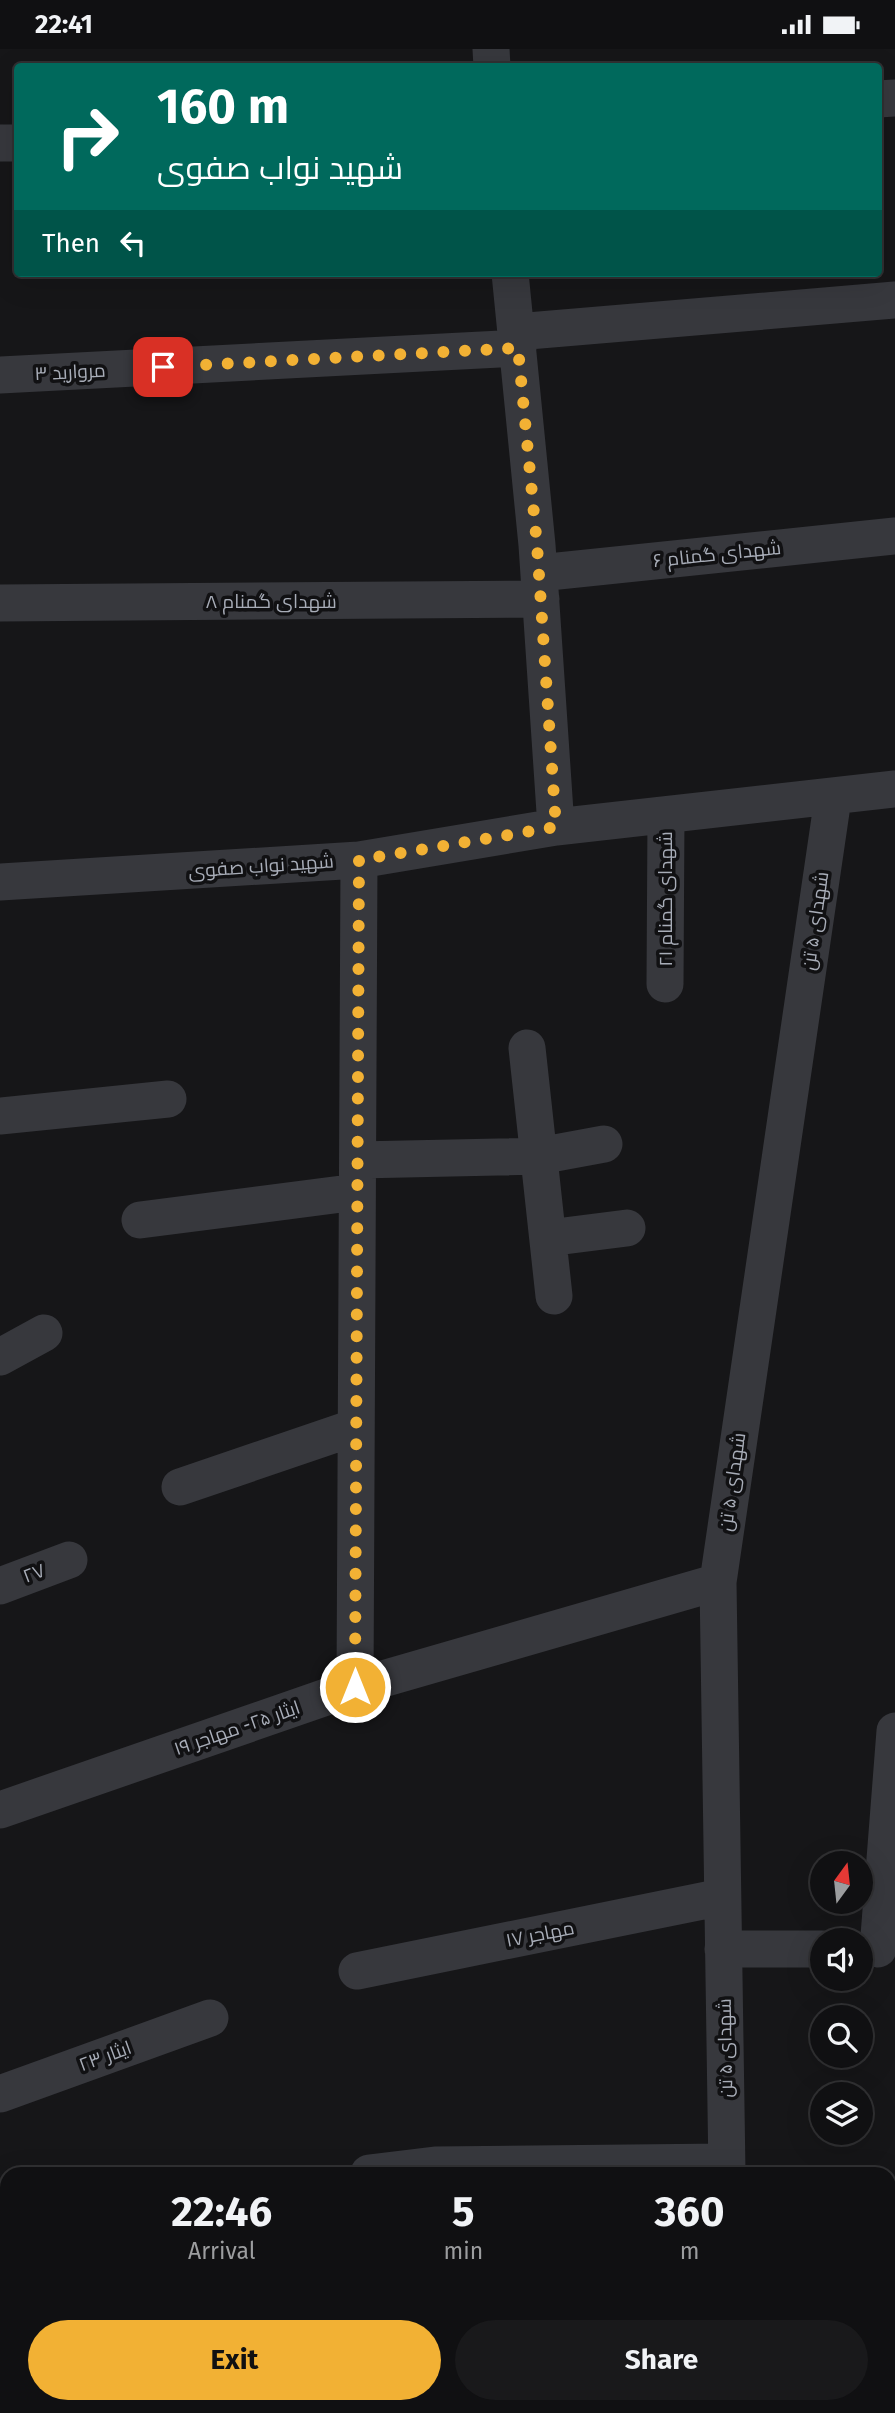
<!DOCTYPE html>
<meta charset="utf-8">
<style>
body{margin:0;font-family:"Fira Sans",Cairo,sans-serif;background:#19191b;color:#f1f3f6;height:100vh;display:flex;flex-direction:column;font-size:26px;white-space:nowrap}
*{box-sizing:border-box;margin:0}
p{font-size:23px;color:#9c9d9f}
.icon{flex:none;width:38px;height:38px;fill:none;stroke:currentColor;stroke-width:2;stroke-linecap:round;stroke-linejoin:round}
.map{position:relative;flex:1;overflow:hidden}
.sheet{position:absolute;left:0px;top:2118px;width:896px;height:247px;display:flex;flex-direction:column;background:#101012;border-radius:21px 21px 0 0;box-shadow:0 7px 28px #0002,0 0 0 2px #303032}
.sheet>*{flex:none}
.guide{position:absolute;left:14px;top:14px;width:868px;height:214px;border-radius:7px;box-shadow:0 7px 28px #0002,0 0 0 2px #303032;background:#00695c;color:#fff;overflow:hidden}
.needle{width:46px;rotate:15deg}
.tools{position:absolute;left:810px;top:1802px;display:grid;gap:14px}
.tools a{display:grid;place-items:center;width:63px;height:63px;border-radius:50%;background:#101012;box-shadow:0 7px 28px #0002,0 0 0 2px #303032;font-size:35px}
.pin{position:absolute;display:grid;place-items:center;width:60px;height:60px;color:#fff;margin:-30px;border-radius:14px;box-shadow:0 4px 10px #0006}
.me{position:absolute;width:77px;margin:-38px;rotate:0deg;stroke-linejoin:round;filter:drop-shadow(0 0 5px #0008)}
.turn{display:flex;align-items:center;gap:24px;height:147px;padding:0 28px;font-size:32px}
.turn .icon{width:91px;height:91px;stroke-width:2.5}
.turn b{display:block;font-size:49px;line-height:60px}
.then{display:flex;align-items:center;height:66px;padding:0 28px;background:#0003;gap:14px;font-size:26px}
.eta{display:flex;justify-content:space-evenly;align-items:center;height:119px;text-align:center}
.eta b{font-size:42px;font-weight:700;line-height:49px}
.primary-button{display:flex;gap:14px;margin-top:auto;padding:14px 28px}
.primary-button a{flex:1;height:80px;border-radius:42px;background:#f2b134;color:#111;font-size:28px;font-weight:700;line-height:80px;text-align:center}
.primary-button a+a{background:#19191b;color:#f1f3f6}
.status{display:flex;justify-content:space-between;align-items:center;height:49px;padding:0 35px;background:#101012;direction:ltr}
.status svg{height:19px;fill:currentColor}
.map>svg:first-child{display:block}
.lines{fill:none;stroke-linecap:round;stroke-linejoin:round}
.minor{stroke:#37383d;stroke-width:37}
.route{stroke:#f2b134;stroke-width:12;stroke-dasharray:0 21.6}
.labels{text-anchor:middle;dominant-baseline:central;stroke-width:7;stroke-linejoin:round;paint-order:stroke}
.street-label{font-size:19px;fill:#a8adb8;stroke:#111113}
</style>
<div class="status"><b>22:41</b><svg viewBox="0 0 49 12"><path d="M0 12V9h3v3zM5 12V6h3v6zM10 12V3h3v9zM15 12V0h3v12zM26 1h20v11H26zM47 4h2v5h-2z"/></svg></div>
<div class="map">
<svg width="895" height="2364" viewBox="0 0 895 2364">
<rect width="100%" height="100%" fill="#161618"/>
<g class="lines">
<path class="minor" d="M491,0l1,18
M878,50l17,-1
M0,94h18
M510,224l27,272 19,282
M516,283l379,-32
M0,326l518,-27
M539,524l356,-37
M0,554l541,-4
M0,833l359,-22 197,-33 339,-38
M665,935l1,-169
M527,999l27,248
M0,1067l168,-17
M358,1111l181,-4 65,-12
M140,1171l217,-28
M548,1189l79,-10
M0,1308l44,-24
M180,1438l176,-60
M0,1537l69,-26
M355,1638l4,-827
M0,1761l355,-123 363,-105
M723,1900h99
M878,1900l17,-218
M357,1922l365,-74
M0,2045l210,-76
M369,2124l66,-8 291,-3
M727,2124l-9,-591 115,-784
M0,2231l7,-3
M889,2326h3
M432,2357v7
M730,2357v7
M206,2364l16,-7"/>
</g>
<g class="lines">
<path class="route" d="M163,318l355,-19 19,197 19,282 -197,33 -4,827"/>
</g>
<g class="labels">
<g class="street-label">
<text transform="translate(70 323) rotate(-3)">مروارید ۳</text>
<text transform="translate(717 505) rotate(-6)">شهدای گمنام ۶</text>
<text x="271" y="552">شهدای گمنام ۸</text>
<text transform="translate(261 817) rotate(-4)">شهید نواب صفوی</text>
<text transform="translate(665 850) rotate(-90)">شهدای گمنام ۲۱</text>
<text transform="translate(815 872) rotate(-82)">شهدای ۵ تن</text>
<text transform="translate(732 1433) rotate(-82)">شهدای ۵ تن</text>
<text transform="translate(34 1524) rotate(-21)">۲۷</text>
<text transform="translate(237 1679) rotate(-19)">ایثار ۲۵- مهاجر ۱۹</text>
<text transform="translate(540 1885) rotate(-11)">مهاجر ۱۷</text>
<text transform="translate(725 1999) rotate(-91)">شهدای ۵ تن</text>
<text transform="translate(105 2007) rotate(-20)">ایثار ۲۳</text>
</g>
</g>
</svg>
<div class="tools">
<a><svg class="needle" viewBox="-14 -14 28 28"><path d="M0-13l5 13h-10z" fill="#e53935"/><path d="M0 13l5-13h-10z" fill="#9c9d9f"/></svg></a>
<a><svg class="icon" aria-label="sound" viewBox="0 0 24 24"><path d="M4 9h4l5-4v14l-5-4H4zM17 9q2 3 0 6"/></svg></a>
<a><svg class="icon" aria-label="search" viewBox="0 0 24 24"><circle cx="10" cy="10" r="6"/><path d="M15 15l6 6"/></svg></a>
<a><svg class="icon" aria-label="layers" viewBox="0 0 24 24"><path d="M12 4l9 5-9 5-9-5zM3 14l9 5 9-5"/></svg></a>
</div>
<div class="pin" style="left:163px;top:318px;background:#d93025"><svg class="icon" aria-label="arrive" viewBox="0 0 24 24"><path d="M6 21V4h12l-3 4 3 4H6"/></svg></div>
<svg class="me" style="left:355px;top:1638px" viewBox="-20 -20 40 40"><circle r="17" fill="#f2b134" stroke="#fff" stroke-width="3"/><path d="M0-11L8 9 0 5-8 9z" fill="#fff"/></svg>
<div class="guide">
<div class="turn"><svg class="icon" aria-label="right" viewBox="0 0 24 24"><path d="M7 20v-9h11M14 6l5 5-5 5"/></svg><div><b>160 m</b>شهید نواب صفوی</div></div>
<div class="then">Then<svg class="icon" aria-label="left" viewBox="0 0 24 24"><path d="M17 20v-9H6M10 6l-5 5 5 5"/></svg></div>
</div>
<section class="sheet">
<div class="eta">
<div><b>22:46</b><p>Arrival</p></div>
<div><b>5</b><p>min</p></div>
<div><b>360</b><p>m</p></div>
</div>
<div class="primary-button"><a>Exit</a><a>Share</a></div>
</section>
</div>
